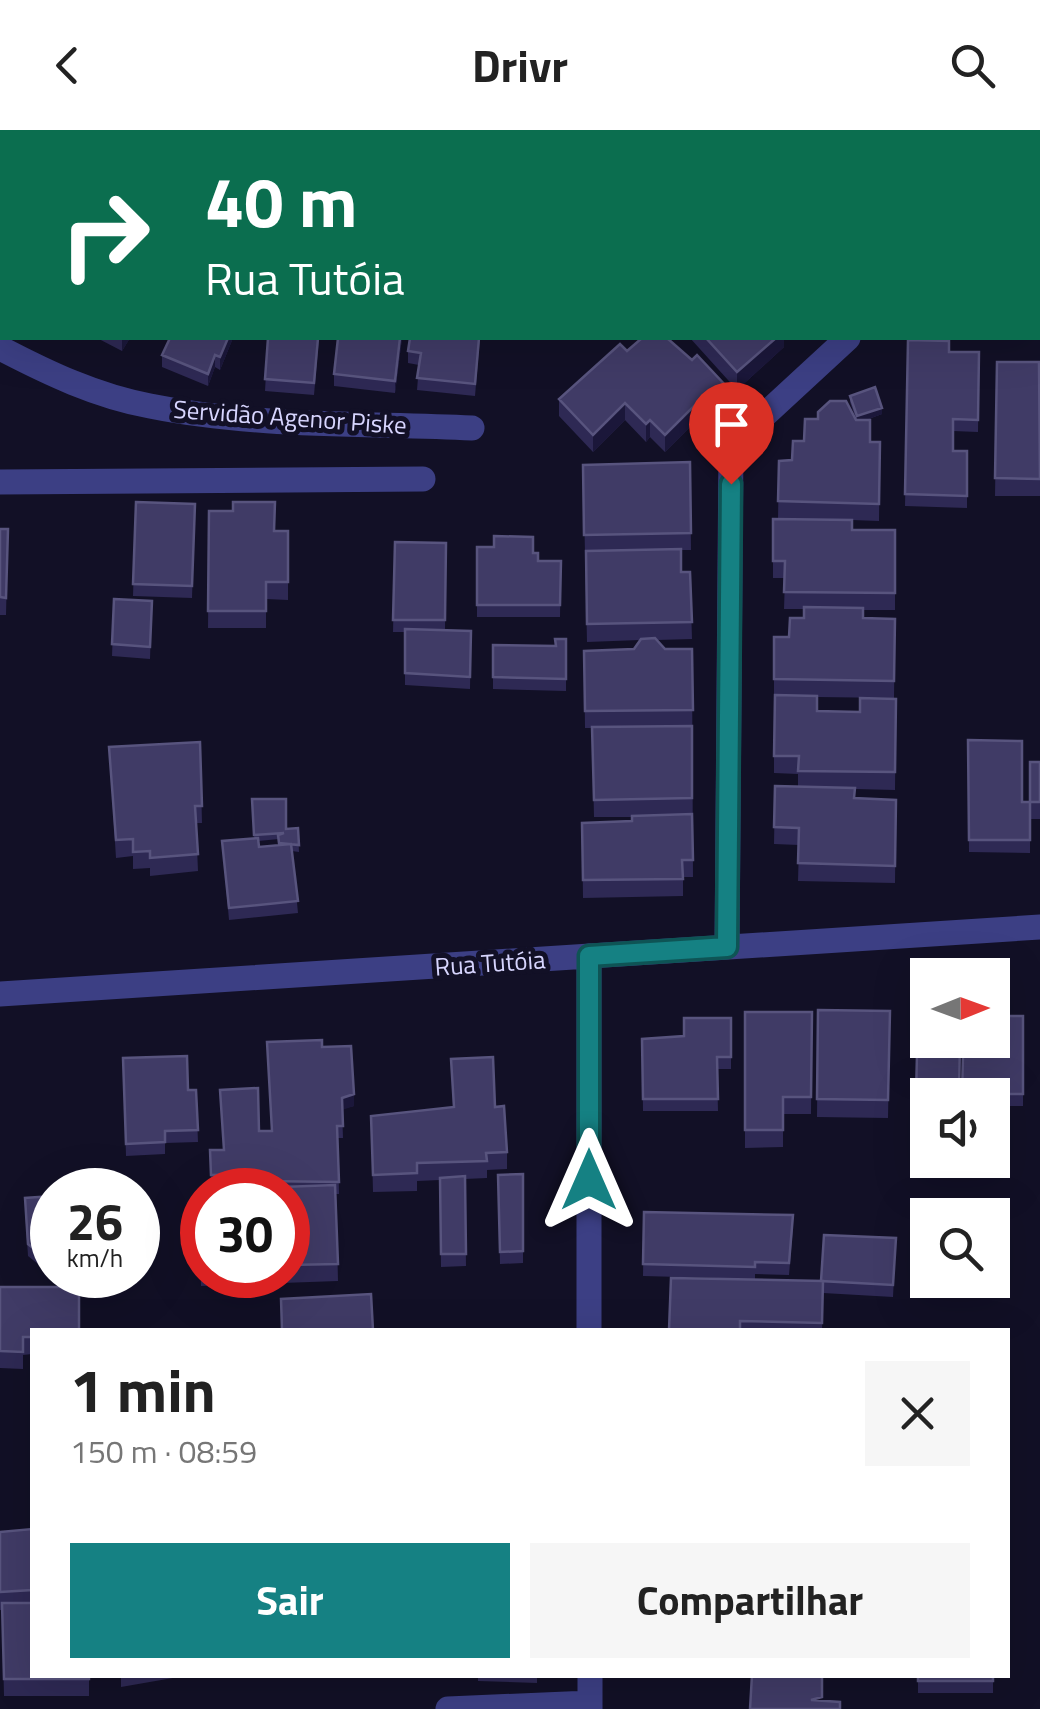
<!DOCTYPE html>
<html lang="pt">
<meta charset="utf-8">
<style>
body{margin:0;font-family:"Titillium Web",sans-serif;background:#f6f6f6;color:#222;height:100vh;display:flex;flex-direction:column;font-size:38px;white-space:nowrap}
*{box-sizing:border-box;margin:0}
p{font-size:32px;color:#767676}
.icon{flex:none;width:55px;height:55px;fill:none;stroke:currentColor;stroke-width:2;stroke-linecap:round;stroke-linejoin:round}
.map{position:relative;flex:1;overflow:hidden}
.side{position:absolute;left:30px;top:1198px;width:980px;height:350px;display:flex;flex-direction:column;background:#fff;border-radius:0px;box-shadow:0 10px 40px #0002}
.side>*{flex:none}
.guide{position:absolute;left:0px;top:0px;width:1040px;height:210px;box-shadow:0 10px 40px #0002;background:#0b6e4f;color:#fff;overflow:hidden}
.needle{width:65px;rotate:89deg}
.controls{position:absolute;left:910px;top:828px;display:grid;gap:20px}
.controls a{display:grid;place-items:center;width:100px;height:100px;border-radius:0px;background:#fff;box-shadow:0 10px 40px #0002;font-size:50px}
.speed{position:absolute;left:30px;top:1038px;display:flex;gap:20px;font-size:50px;font-weight:700;text-align:center}
.speed>*{display:grid;place-content:center;width:130px;height:130px;border-radius:50%;background:#fff;box-shadow:0 10px 40px #0002;line-height:1}
.speed small{font-size:25px;font-weight:400}
.speed .limit{border:15px solid #d22;background:#fff;color:#111}
.pin{position:absolute;display:grid;place-items:center;width:85px;height:85px;color:#fff;margin:-102px -42px;border-radius:50% 50% 50% 0;rotate:-45deg;box-shadow:0 0 10px #0007}
.pin .icon{rotate:45deg}
.me{position:absolute;width:110px;margin:-55px;rotate:0deg;stroke-linejoin:round;filter:drop-shadow(0 0 8px #0008)}
.turn{display:flex;align-items:center;gap:35px;height:210px;padding:0 40px;font-size:45px}
.turn .icon{width:130px;height:130px;stroke-width:2.5}
.turn b{display:block;font-size:70px;line-height:85px}
.round{display:grid;place-items:center;flex:none;width:105px;height:105px;border-radius:0px;background:#f6f6f6}
.overview{display:flex;align-items:center;justify-content:space-between;height:170px;padding:0 40px}
h1{font-size:60px;font-weight:700;line-height:75px}
.button{display:flex;gap:20px;margin-top:auto;padding:20px 40px}
.button a{flex:1;height:115px;border-radius:0px;background:#158183;color:#fff;font-size:40px;font-weight:700;line-height:115px;text-align:center}
.button a+a{background:#f6f6f6;color:#222}
header{display:flex;justify-content:space-between;align-items:center;height:130px;padding:0 40px;background:#fff;font-size:45px;font-weight:700}
.map>svg:first-child{display:block}
.lines{fill:none;stroke-linecap:round;stroke-linejoin:round}
.street{stroke:#3c3f84;stroke-width:25}
.wall{fill:#2e2954;fill-rule:evenodd}
.shaded-wall{fill:#1b173a}
.building{fill:#403b66;stroke:#58547e;stroke-width:2.5}
.route-casing{stroke:#0e5455;stroke-width:25}
.route{stroke:#158183;stroke-width:18}
.labels{text-anchor:middle;dominant-baseline:central;stroke-width:10;stroke-linejoin:round;paint-order:stroke}
.street-label{font-size:25px;fill:#d7d5fe;stroke:#121026}
</style>
<header><svg class="icon" aria-label="back" viewBox="0 0 24 24"><path d="M15 5l-7 7 7 7"/></svg>Drivr<svg class="icon" aria-label="search" viewBox="0 0 24 24"><circle cx="10" cy="10" r="6"/><path d="M15 15l6 6"/></svg></header>
<div class="map">
<svg width="1040" height="1579" viewBox="0 0 1040 1579">
<rect width="100%" height="100%" fill="#121026"/>
<g class="lines">
<path class="street" d="M54,2l2,-2
M0,62l2,-3
M0,218c48,25 96,48 150,58 104,21 216,17 322,22
M0,352l423,-3
M727,817l4,-501 117,-108
M589,826v374
M0,864l1040,-67
M590,1545v34
M448,1579l142,-6"/>
</g>
<path class="wall" d="M790,0h36l-3,2h-30z
M1038,17h2v77v-4h-2z
M97,208h33l-8,13z
M233,208l-13,32 -5,-3 -7,19 -46,-19v-12z
M268,208h51l-5,57 -49,-4z
M402,208l-7,55 -61,-7v-12z
M480,208l-5,58 -58,-6 2,-25 -11,-2v-12z
M690,208h94v9l-47,43z
M908,210l41,12h30l-1,80 -25,-1v20h14v57l-62,-2z
M627,221l99,52 -23,23 -6,-6 -32,32 -15,-15 -4,5 -21,-22 -32,32 -34,-36v-17z
M997,232l43,11v123h-45z
M850,266l32,18 -16,6 4,22h10l-1,79 -27,-1v10h43v80h-32v8l32,1 -1,79 -77,-1v14l43,1 36,-13 -1,91 -40,-1v9l41,2 -1,83 -97,-2 1,-36 -25,-1 1,-58h23v-12l-24,-1v-136h15l15,-19v-9h-20l1,-31h-12v-59l67,1 -62,-1 1,-58 13,-1 12,-19 52,-22 -6,-17z
M690,332l1,88h-10v22h9l2,67 -35,1 8,9h27l1,228h-10v19l-100,2 -1,-75 50,-2v-4h-38l-2,-89h-7l-1,-77 50,-2 6,-9 -53,2 -4,-177z
M136,372l59,2 -3,94 -59,-2z
M209,381l66,20h13v69l-22,-1v29h-58z
M0,399h8l-2,86h-6z
M395,412l51,1 -1,87 26,1 -1,58 -65,-4v-53h-12z
M477,417l56,6 5,8h23l-1,56h-83z
M114,469l38,2 -2,58 -38,-3z
M566,509v52l-73,-2v-44l63,1z
M968,610l54,62h8v51l-61,-1z
M200,612l2,81h-6l2,48 -48,5v-8l-17,1v-13l-17,2 -7,-111z
M1030,632h10v57h-10z
M252,669l34,30 12,-1 1,24 -7,-1 6,62 -69,7 -7,-79 32,-3zM279,709v6l-20,2 -1,-6z
M818,880l72,1 -2,107 -71,-1z
M745,882h67l-1,102h-28v33l-38,1z
M918,883l10,82v12h-12z
M1023,886v90h-31v-11h-30l1,-39h9z
M731,888v51h-14l1,42h-75l-1,-72 42,-3z
M322,917l32,59 -12,3 1,29h-5l1,56h-3l2,87 -137,5 -2,-96 46,-2v-2l-34,1 -1,-37h13l36,-19h12zM202,1060h86v85h-86z
M123,928l65,32h8l2,52 -33,1v11l-39,2z
M451,929l44,48 12,45v17l-20,1v8l-22,1 1,87 -25,1 -1,-87 -23,1v10l-44,1 -2,-76 82,-9z
M523,1044v89l-23,1 -2,-89z
M52,1066v67l-14,1 -10,-8 -3,-46z
M644,1082l149,15 -4,48 -34,-1v5l-112,-3z
M896,1108l-3,59 -70,-4 -1,37h-153l152,-49z
M0,1157l32,43v24l-9,1v14l-23,-1z
M32,1399v146h57v21h-85l-2,-86h-2v-78z
M121,1545h69l-69,12z
M478,1545h59v8l-59,-2z
M871,1545h25v3l-25,-1z
M918,1545h75v18h-75z"/>
<path class="shaded-wall" d="M123,208h7l-8,13v-12z
M228,208h5l-13,32v-13z
M400,208h2l-7,55v-12z
M776,208h8v9l-47,43v-18z
M215,225v12l-7,19v-12z
M726,256v17l-23,23v-17z
M625,273v17l-32,32v-17z
M697,273v17l-32,32v-17z
M882,278v6l-25,9v-7z
M650,290v17l-4,5v-18z
M354,964v12l-12,4v-12z"/>
<path class="building" d="M273,0h76l-1,2h-69z
M351,0h20l-1,2h-20z
M751,0h22l-2,2h-16z
M974,0h54v2h-54z
M1038,17h2v60v-5h-2z
M170,208h58l-8,19 -5,-2 -7,19 -46,-19z
M268,208h50l-4,45 -49,-4z
M338,208h62l-5,43 -61,-7z
M410,208h69l-4,46 -58,-6 4,-25 -13,-2z
M642,208h25l25,22 5,-5 29,31 -23,23 -6,-6 -32,32 -15,-15 -4,4 -21,-21 -32,32 -34,-36 61,-55 7,7z
M706,208h70l-39,34z
M908,210l41,1v11h30l-1,68 -25,-1v32h14v45l-62,-2z
M997,232h42l1,117 -45,-1z
M875,257l7,21 -25,8 -7,-20z
M830,271h16l10,19h14v22h10l-1,62 -101,-3 1,-40 13,-1 1,-19h11l1,-22h13v-7z
M690,332l1,71 -107,2 -1,-70z
M136,372l59,2 -3,82 -59,-2z
M233,372h42l-1,29h14v51h-22v29h-58l1,-100h24z
M773,389l79,1v10h43v63l-111,-1 1,-31h-12z
M0,399h8l-2,69 -6,-1z
M494,406l39,1v16h5v8h23l-1,44h-83v-58h17z
M395,412l51,1 -1,77h-52z
M681,419v23h9l2,50 -105,2 -1,-73z
M114,469l38,2 -2,46 -38,-3z
M804,477l59,1v10l32,1 -1,62 -120,-2v-42h15l1,-19h14z
M405,499l66,2 -1,46 -65,-4z
M655,508l10,11h27l1,61 -108,1 -1,-60 50,-2 7,-10z
M555,509h11v40l-73,-2v-32l63,1z
M775,565l42,1v15l43,1v-14l36,1 -1,73 -97,-1 1,-15h-25z
M692,596v72l-98,2 -2,-73z
M968,610l54,1v61h8v38h-61z
M200,612l2,64h-7l3,48 -48,4v-7l-17,1v-13l-17,1 -7,-93z
M1030,632h10v40h-10z
M775,656l80,2 -1,10 42,2 -1,66 -97,-3 1,-35 -25,-1z
M252,669h34v30l12,-1 1,17 -20,-2 -1,-8 6,-2 -30,2z
M692,684l1,46h-11l1,19 -100,1 -1,-57 50,-2v-5z
M258,708l1,9 32,-3 7,57 -69,7 -7,-67z
M818,880l72,1 -2,89 -71,-1z
M745,882h67l-1,85h-28v33h-38z
M918,883h10v27h32l-1,55h-43z
M992,886h31v78h-61l1,-38h9v-16h20z
M684,888h47v39h-14l1,42h-75l-1,-60 42,-3z
M322,910v7l29,-1 3,48 -12,4 1,28h-6l2,56 -78,-1v4h-15l-1,-11 -34,1 -1,-25h14l-4,-60 38,-2 1,43h13l-5,-89z
M187,926l1,34h8l2,40 -33,1v11l-39,2 -3,-86z
M493,927l2,50 9,-1 3,46 -21,1 1,8 -70,2v10l-44,2 -2,-59 83,-9 -3,-48z
M523,1044v77l-23,1 -2,-77z
M465,1046l1,78h-25l-1,-76z
M335,1055l3,79 -50,1v-75h-86l-1,78 -2,-78z
M52,1066v55l-14,1 -10,-8 -3,-46z
M644,1082l149,3 -4,48 -34,-1v5l-112,-3z
M824,1105l72,3 -3,47 -72,-4z
M671,1148l152,3 -1,42 -82,-2v9h-71z
M0,1157h79v43h-47v7h-9v15l-23,-1z
M371,1164l2,36h-91l-1,-31z
M32,1399v61l-32,2v-60z
M2,1473h30v72h57v4h-85z
M752,1545h70v22l-11,3 29,2v7h-90z
M918,1545h75v6h-75z"/>
<g class="lines">
<g class="route-casing">
<path id="route" d="M589,1050v-224l138,-9 4,-463"/>
</g>
<use href="#route" class="route"/>
</g>
<g class="labels">
<g class="street-label">
<text transform="translate(290 287) rotate(4)">Servidão Agenor Piske</text>
<text transform="translate(490 833) rotate(-4)">Rua Tutóia</text>
</g>
</g>
</svg>
<div class="controls">
<a><svg class="needle" viewBox="-14 -14 28 28"><path d="M0-13l5 13h-10z" fill="#e53935"/><path d="M0 13l5-13h-10z" fill="#767676"/></svg></a>
<a><svg class="icon" aria-label="sound" viewBox="0 0 24 24"><path d="M4 9h4l5-4v14l-5-4H4zM17 9q2 3 0 6"/></svg></a>
<a><svg class="icon" aria-label="search" viewBox="0 0 24 24"><circle cx="10" cy="10" r="6"/><path d="M15 15l6 6"/></svg></a>
</div>
<div class="speed"><div>26<small>km/h</small></div><div class="limit">30</div></div>
<div class="pin" style="left:731px;top:354px;background:#d93025"><svg class="icon" aria-label="arrive" viewBox="0 0 24 24"><path d="M6 21V4h12l-3 4 3 4H6"/></svg></div>
<svg class="me" style="left:589px;top:1050px" viewBox="-20 -20 40 40"><path d="M0-17L14 15 0 8-14 15z" fill="#158183" stroke="#fff" stroke-width="4"/></svg>
<div class="guide">
<div class="turn"><svg class="icon" aria-label="right" viewBox="0 0 24 24"><path d="M7 20v-9h11M14 6l5 5-5 5"/></svg><div><b>40 m</b>Rua Tutóia</div></div>
</div>
<section class="side">
<div class="overview"><div><h1>1 min</h1><p>150 m · 08:59</p></div><a class="round"><svg class="icon" aria-label="close" viewBox="0 0 24 24"><path d="M6 6l12 12M18 6L6 18"/></svg></a></div>
<div class="button"><a>Sair</a><a>Compartilhar</a></div>
</section>
</div>
